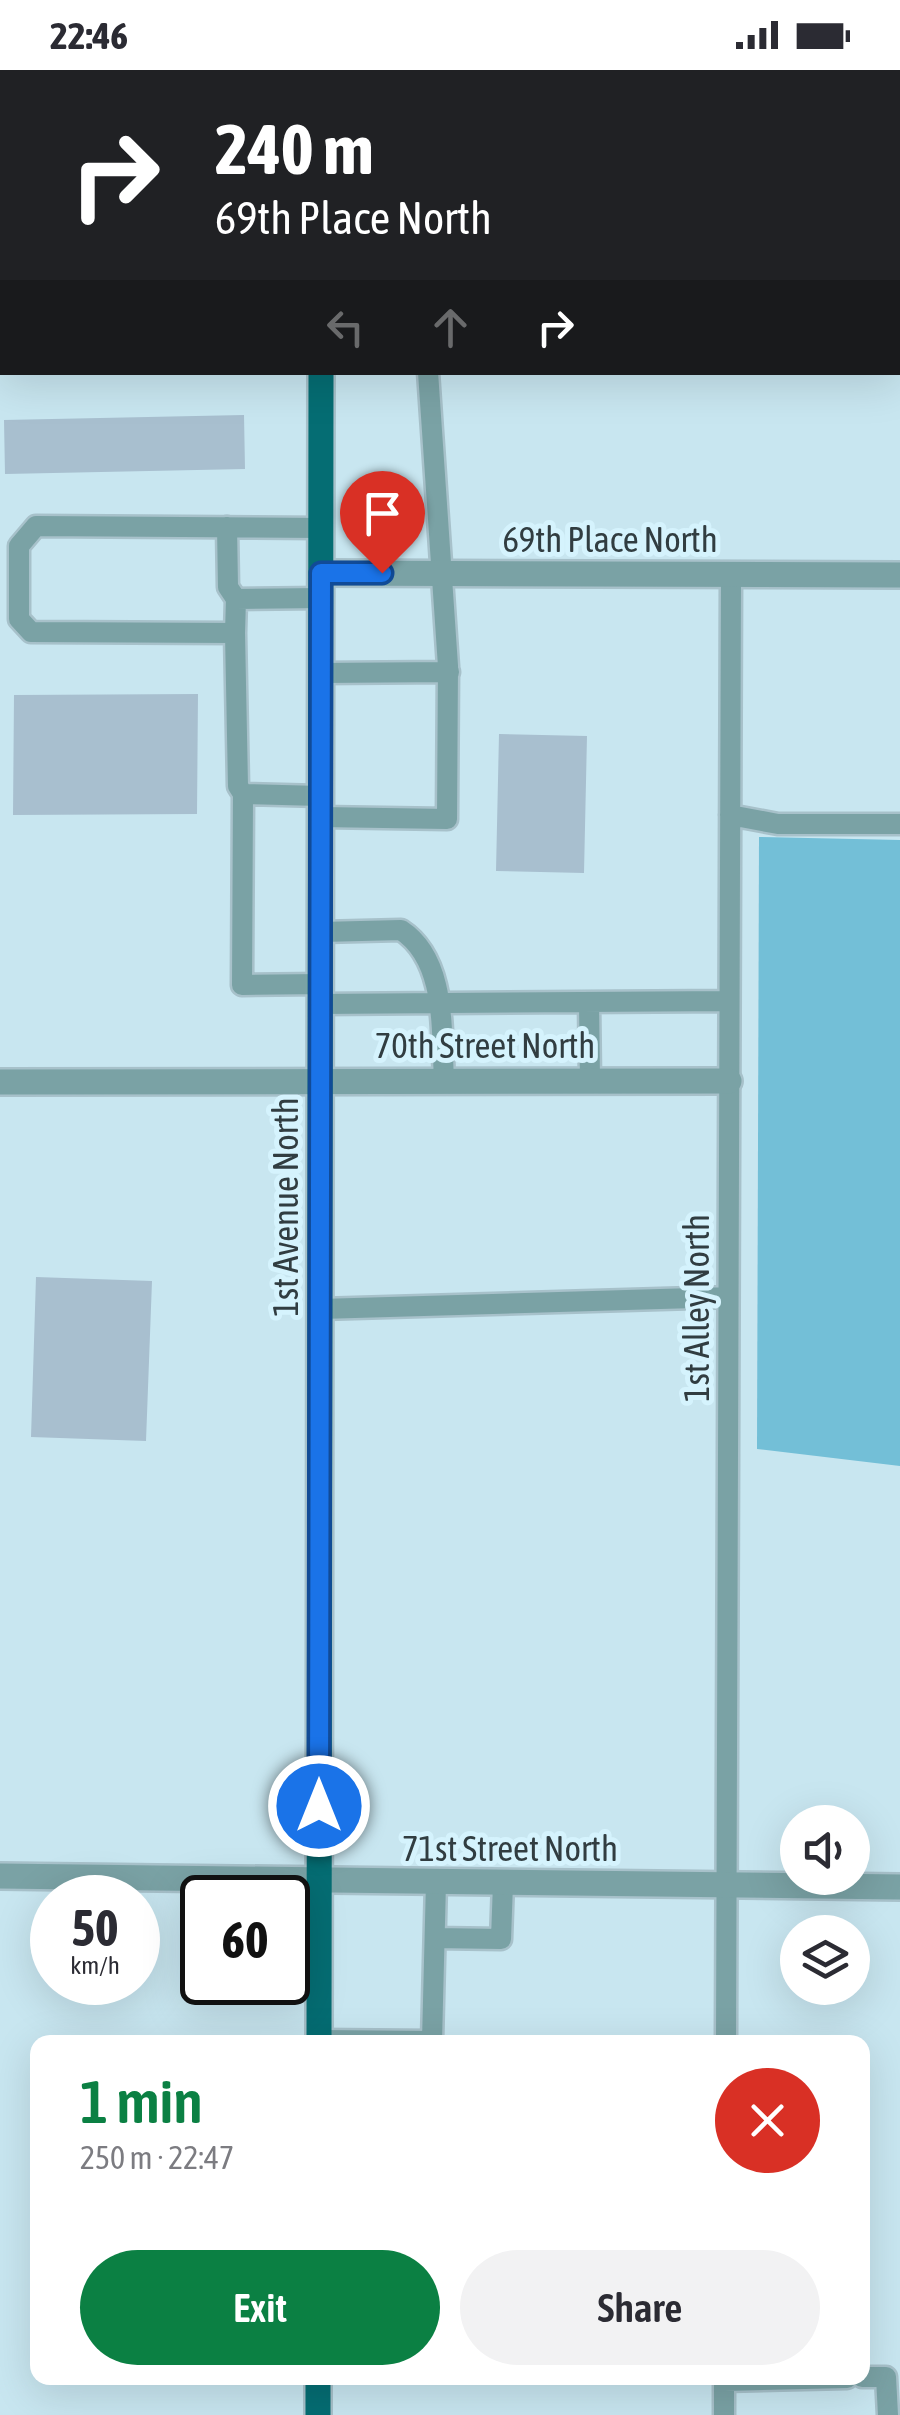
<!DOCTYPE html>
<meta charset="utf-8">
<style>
body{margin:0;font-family:"Asap Condensed",sans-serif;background:#f2f2f3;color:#2b2b33;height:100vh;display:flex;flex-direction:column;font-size:38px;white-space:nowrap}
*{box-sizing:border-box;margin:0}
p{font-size:32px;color:#7c7c81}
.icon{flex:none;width:55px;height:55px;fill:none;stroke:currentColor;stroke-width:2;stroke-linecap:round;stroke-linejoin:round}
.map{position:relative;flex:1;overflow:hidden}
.details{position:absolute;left:30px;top:1965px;width:840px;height:350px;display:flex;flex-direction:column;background:#fff;border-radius:20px;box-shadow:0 10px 40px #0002}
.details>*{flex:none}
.banner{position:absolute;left:0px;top:0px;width:900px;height:305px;box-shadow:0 10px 40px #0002;background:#202124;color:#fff;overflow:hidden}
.controls{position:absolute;left:780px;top:1735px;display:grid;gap:20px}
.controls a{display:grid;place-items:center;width:90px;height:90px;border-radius:50%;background:#fff;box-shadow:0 10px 40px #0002;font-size:50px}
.speed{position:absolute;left:30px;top:1805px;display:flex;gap:20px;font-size:50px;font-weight:700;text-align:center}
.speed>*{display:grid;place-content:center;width:130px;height:130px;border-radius:50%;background:#fff;box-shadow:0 10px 40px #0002;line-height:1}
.speed small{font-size:25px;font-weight:400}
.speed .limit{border:5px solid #111;border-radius:15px;background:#fff;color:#111}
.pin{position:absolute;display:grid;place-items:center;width:85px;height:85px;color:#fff;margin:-102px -42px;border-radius:50% 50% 50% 0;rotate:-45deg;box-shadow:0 0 10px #0007}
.pin .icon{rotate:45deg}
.me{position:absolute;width:110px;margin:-55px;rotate:0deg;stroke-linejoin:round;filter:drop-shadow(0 0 8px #0008)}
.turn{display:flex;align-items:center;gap:35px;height:210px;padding:0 50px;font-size:45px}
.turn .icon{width:130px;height:130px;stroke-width:2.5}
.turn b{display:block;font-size:70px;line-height:85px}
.lanes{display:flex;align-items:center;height:95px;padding:0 50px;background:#0003;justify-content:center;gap:50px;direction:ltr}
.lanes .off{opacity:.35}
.round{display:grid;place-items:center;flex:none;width:105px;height:105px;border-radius:52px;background:#f2f2f3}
.overview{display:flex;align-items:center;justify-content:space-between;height:170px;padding:0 50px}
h1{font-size:60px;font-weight:600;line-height:75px;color:#0b8043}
.action{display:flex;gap:20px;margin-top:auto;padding:20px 50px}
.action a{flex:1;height:115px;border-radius:60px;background:#0b8043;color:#fff;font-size:40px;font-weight:600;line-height:115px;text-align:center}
.action a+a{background:#f2f2f3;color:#2b2b33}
.status{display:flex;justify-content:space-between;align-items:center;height:70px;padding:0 50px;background:#fff;direction:ltr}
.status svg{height:28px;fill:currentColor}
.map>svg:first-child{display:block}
.green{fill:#73bfd7}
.building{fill:#a8bfcf}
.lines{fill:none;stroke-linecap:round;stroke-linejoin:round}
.lane-casing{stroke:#a7c1ca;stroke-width:25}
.street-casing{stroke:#a7c1ca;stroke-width:30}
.primary-casing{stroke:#a7c1ca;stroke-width:30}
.lane{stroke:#7aa2a5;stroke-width:20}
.street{stroke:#7aa2a5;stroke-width:25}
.primary{stroke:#056d73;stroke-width:25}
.route-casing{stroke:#114b97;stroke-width:25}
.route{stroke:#1a73e8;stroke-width:18}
.labels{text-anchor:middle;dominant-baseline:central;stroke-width:10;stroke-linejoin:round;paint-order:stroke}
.street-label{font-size:35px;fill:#313d41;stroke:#d5f3fd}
</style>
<div class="status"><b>22:46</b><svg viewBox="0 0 49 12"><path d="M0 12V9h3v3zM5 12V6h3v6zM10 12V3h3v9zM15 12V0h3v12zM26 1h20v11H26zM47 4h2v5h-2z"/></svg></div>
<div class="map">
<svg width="900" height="2345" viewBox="0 0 900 2345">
<rect width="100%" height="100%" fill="#c8e6f0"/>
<path class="green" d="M759,767l141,3v626l-143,-17z"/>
<path class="building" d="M244,345l1,54 -240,5 -1,-54z
M198,624l-1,120 -184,1 1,-120z
M499,664l88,2 -3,137 -88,-2z
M36,1207l116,4 -6,160 -115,-4z"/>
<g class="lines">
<g class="lane-casing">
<path id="lane" d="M427,2l3,-2
M898,218h2
M227,457l1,60 8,12
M321,528l-85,1 -1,34 -204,-1 -12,-13v-73l17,-20 285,2
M235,563l3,153 5,8 77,2
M320,603l129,-1
M243,724l-1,191 79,-1
M730,745l48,9h122
M321,747l126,2 1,-153 -20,-294
M321,862l80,-2c46,30 40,101 43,150
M589,932l1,79
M320,934l409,-3
M320,1239l408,-12
M435,1868l66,1 2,-56
M319,1970l113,1 4,-159
M726,1972l5,-1468
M862,2307h24l2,38
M724,2311l123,-3
M724,2345v-37"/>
</g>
<g class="street-casing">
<path id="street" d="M0,212h2
M321,503l579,2
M0,1012l729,-1
M0,1806l900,11"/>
</g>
<g class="primary-casing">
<path id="primary" d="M322,2v-2
M319,1972l2,-1670
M318,2345v-37"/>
</g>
<use href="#lane" class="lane"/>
<use href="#street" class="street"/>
<use href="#primary" class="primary"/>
</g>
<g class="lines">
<g class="route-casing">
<path id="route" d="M319,1736l2,-1233h61"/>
</g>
<use href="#route" class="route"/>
</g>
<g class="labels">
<g class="street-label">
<text x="610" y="469">69th Place North</text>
<text x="485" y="975">70th Street North</text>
<text transform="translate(285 1137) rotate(-90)">1st Avenue North</text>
<text transform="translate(696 1238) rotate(-90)">1st Alley North</text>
<text x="510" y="1778">71st Street North</text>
</g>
</g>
</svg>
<div class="controls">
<a><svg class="icon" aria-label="sound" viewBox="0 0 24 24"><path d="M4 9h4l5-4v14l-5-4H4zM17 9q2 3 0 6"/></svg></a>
<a><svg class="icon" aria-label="layers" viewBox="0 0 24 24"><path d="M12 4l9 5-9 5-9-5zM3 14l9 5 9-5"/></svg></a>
</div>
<div class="speed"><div>50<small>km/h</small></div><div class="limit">60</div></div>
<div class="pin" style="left:382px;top:503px;background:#d93025"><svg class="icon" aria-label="arrive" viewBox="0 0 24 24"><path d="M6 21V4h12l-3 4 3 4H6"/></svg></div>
<svg class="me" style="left:319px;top:1736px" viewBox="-20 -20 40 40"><circle r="17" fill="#1a73e8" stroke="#fff" stroke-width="3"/><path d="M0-11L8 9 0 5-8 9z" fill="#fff"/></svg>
<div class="banner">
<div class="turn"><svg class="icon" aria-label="right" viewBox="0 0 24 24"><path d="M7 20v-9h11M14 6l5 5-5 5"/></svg><div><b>240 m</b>69th Place North</div></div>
<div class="lanes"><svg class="icon off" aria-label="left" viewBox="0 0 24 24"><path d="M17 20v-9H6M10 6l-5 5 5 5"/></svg><svg class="icon off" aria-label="ahead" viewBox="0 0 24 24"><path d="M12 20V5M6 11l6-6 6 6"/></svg><svg class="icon" aria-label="right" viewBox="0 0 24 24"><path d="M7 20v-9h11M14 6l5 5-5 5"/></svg></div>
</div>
<section class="details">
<div class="overview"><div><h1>1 min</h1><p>250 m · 22:47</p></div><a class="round" style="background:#d93025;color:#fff"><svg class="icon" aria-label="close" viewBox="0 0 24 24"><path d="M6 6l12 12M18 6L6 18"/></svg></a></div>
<div class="action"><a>Exit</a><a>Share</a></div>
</section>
</div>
